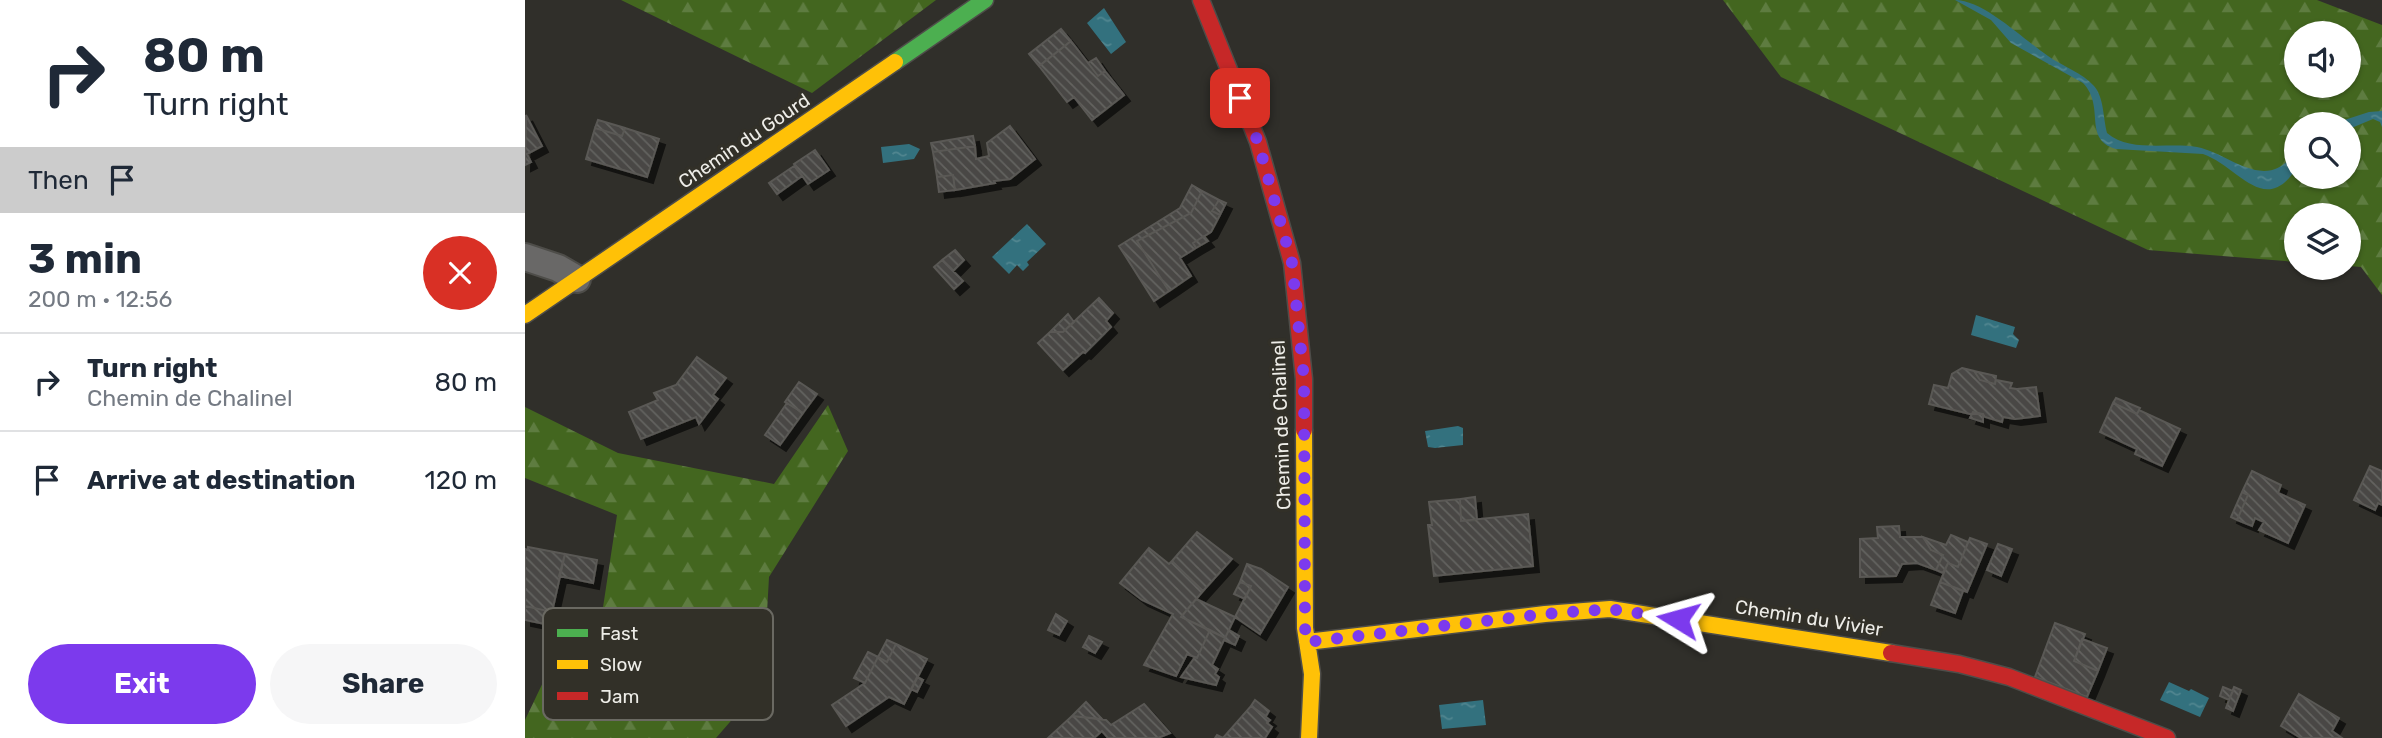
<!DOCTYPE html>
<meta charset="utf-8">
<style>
body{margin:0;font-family:Rubik,sans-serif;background:#f6f6f7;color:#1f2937;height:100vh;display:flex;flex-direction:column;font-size:26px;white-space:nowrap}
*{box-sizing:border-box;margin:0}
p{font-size:23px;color:#747a83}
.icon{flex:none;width:38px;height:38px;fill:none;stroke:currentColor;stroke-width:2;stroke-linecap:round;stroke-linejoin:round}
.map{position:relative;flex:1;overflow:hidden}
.panel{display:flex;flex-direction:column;background:#fff;width:525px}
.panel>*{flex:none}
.banner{background:#fff;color:#1f2937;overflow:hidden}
.tools{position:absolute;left:1759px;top:21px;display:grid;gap:14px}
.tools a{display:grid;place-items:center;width:77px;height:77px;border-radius:50%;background:#fff;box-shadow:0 2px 5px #0004;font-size:35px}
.pin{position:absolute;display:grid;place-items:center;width:60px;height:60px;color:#fff;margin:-30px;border-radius:14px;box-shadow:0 4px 10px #0006}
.me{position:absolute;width:77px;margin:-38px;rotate:278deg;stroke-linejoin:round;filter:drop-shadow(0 0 5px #0008)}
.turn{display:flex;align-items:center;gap:24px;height:147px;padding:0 28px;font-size:32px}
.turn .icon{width:91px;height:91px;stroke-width:2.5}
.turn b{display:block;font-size:49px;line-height:60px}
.then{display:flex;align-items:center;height:66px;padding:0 28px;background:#0003;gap:14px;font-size:26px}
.round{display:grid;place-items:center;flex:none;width:74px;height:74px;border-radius:37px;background:#f6f6f7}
.summary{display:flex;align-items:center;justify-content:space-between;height:119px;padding:0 28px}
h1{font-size:42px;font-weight:700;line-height:52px}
.cta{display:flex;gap:14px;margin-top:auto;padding:14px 28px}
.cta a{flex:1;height:80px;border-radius:42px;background:#7c3aed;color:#fff;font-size:28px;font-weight:700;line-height:80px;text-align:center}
.cta a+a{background:#f6f6f7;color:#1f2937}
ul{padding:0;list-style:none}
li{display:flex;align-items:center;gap:21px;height:98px;padding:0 28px;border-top:2px solid #e0e1e3}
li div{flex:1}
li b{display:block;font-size:26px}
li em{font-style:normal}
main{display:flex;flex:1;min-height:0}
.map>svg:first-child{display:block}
.forest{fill:url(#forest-firs);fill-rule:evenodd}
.water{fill:url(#water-ripples)}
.building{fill:url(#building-back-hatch);stroke:#5a5955;stroke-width:2;filter:url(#shadow)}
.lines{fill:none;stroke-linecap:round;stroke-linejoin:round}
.street-casing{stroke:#4e4d49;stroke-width:30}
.fast-casing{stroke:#4e4d49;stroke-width:19}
.slow-casing{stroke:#4e4d49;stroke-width:19}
.jam-casing{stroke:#4e4d49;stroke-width:19}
.street{stroke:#696867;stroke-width:26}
.fast{stroke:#4caf50;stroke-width:16}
.slow{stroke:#ffc107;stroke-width:16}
.jam{stroke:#c62828;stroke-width:16}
.route{stroke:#7c3aed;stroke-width:12;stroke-dasharray:0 21.6}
.labels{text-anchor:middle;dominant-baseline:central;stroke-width:7;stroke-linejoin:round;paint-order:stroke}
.street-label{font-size:19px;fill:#eeede8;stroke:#323028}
.key{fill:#323028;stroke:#6a6962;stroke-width:2}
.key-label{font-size:19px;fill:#eeede8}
</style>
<main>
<section class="panel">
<div class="banner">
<div class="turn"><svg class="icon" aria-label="right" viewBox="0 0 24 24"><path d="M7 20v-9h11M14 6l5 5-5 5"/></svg><div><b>80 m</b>Turn right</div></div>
<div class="then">Then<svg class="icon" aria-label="arrive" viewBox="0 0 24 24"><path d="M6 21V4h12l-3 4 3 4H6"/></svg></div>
</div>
<div class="summary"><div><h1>3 min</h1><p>200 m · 12:56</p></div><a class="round" style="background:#d93025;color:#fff"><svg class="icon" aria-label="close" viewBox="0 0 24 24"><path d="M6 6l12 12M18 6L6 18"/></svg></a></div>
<ul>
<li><svg class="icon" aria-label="right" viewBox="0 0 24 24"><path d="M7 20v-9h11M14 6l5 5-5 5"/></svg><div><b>Turn right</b><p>Chemin de Chalinel</p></div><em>80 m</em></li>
<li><svg class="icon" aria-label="arrive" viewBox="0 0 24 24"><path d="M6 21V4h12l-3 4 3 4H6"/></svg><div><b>Arrive at destination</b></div><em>120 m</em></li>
</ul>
<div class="cta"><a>Exit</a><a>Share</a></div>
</section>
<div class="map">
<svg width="1857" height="738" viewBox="0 0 1857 738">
<defs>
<pattern id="forest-firs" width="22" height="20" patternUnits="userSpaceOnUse" patternTransform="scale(1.75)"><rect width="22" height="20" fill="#43661f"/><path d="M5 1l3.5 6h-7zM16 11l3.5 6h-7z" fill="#5e7c40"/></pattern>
<pattern id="water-ripples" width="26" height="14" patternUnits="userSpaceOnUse" patternTransform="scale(1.75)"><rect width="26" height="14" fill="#33717e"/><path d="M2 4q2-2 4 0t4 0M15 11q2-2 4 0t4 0" fill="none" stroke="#518690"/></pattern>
<pattern id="building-back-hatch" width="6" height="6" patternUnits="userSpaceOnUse" patternTransform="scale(1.75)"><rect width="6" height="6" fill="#484744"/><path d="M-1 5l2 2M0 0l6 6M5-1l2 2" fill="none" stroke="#63625f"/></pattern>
<filter id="shadow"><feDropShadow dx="6" dy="6" stdDeviation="0" flood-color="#0009"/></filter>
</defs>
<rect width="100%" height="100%" fill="#302f2a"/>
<path class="forest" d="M96,0h315l-124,93z
M1198,0h594l65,25v270l-21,-28 -12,-1v-51h-53v47l-148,-12 -367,-173zM1771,33h53v53h-53zM1771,124h53v53h-53z
M303,405l20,46 -79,126 -6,107 -47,54h-191v-18l33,-69 39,-4 20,-132 -92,-37v-71l93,46 156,31z"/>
<path class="water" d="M1430,0c29,0 69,40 93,56 14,10 35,17 46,30 10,11 9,32 13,47 23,20 62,9 90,14 24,5 43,23 67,24 15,0 23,-9 32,-19v17c-32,48 -58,-3 -93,-15l-87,-5c-34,-10 -10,-42 -33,-66l-72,-40 -20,-23z
M579,8l22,34 -15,12 -24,-31z
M1857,111v16l-2,-5 -7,-3 -24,10v-5h-17l37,-12z
M384,144l11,5 -6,10 -31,4 -2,-16z
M502,224l19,20 -19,18 2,3 -6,6 -6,-6 -8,9 -17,-17z
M1451,315l39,12 -2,7 6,6 -3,8 -45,-13z
M933,426l5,2v17l-28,3 -7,-1 -3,-16z
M1644,682l20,9 2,-2 18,9 -9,19 -40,-17z
M958,700l3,25 -44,4 -3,-24z"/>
<path class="building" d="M536,29l10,12 -32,25 -10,-12z
M546,41l27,35 7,-5 19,24 -32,25 -18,-23 -7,5 -28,-36z
M571,58l9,13 -7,5 -10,-13z
M1,115l16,31 -15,8 4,8 -6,3z
M73,120l27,8 -3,8 -27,-8z
M485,126l25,33 -25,20 -16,2 1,2 -40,7 -2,-15 -16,2 -4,-25 42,-6 1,13 13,-3 -2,-13z
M70,128l27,8 3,-8 34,11 -12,38 -61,-18z
M448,136l2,10 -42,6 -2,-9z
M290,150l14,20 -21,14 -14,-20z
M269,166l8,10 -25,18 -8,-11z
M428,175l2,15 -16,2 -2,-15z
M667,185l10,6 -11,22 -54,28 32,50 -15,10 -35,-55 61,-38z
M677,191l17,9 -7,11 8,4 -9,17 -18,11 3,5 -16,10 11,18 -22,15 -32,-50 54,-28z
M694,200l7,3 -6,12 -8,-4z
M679,236l4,5 -12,7 -3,-5z
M430,250l9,10 -11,11 -11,-11z
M417,260l21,21 -9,8 -20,-22z
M574,298l14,15 -7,8 5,6 -26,26 -2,-1 -20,18 -25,-27 12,-11h13z
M543,314l6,8 -11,10h-13z
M172,357l29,21 -13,17 5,4 -19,25 -3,-7 -55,22 -12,-27 29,-12 -4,-7 22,-8z
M1437,368l12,3 6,9 15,4 1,-4 16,3 -2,5 7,1 19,-2 4,29 -25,3 -12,-2 -1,5 -17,-5 -2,-3h-13l-41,-10 5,-19 14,3 4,-14z
M1449,371l22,5 -1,8 -15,-4z
M274,382l18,12 -14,19 -18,-11z
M1591,398l24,10 -3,6 -24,-11z
M262,403l16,10 -23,32 -15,-10z
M1588,403l24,11 2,-4 41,19 -18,37 -27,-12 2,-5 -37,-17z
M1448,412l10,2v8l-13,-4z
M1845,466l12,5v34l-4,-2 -3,7 -21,-10z
M1727,471l29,14 -3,8 27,12 -17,38 -29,-13 5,-8 -9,-4 -3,8 -15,-6 11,-25 -6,-3z
M1717,492l6,3 -11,25 -6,-3z
M950,497l2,23 -16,1 -1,-22z
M935,499l1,22 67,-7 5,52 -99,10 -6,-51h4l-3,-23z
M1374,526l1,11h23l8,13 12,5 -7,15 -19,-7 -15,1 -6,12 -36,1v-38l18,-1 -1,-11z
M672,532l35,27 -29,32 -31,-30z
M1426,535l17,7 -10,25 -10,-4 -5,10 -7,-3 7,-15 -12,-5 -8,-13 23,8z
M1445,538l17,6 -20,48 -27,-10 8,-19 10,4z
M1473,544l14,5 -11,27 -14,-6z
M3,547l37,7 -13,58 -27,-6v-57l3,1z
M624,548l20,16 3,-3 31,30 -22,26 29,13 -13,28 -10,-4 -11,22 -32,-11 29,-51 -31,-14 -22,-17z
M40,554l32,6 -4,23 -34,-7z
M722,564l14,5 27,18 -28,47 -25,-17 16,-31 -11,-4z
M715,582l11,4 -6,13 -11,-5z
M1415,582l23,9 -8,22 -24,-8z
M671,599l39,18 -10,21 -44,-21z
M0,606l27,6 -2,13 -25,-5z
M531,614l11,7 -8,14 -11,-5z
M1530,623l30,11 -11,27 24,10 -11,26 -52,-20z
M685,630l15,8 -13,27 6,4 -3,5 4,3 -3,8 -35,-8 14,-20 2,1z
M704,630l10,6 -4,9 -11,-5z
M564,636l13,6 -7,11 -12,-6z
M1557,639l25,9 -9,23 -24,-10z
M362,640l9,4 -9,18 -9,-5z
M371,644l31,15 -23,45 -15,-7 -43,29 -14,-21 33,-22 13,-26 9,5z
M343,652l10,5 -13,26 -11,-5z
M392,677l6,3 -6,12 -6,-3z
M1698,687l10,4 -4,9 -9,-4z
M1709,687l7,3 -8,21 -7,-3z
M1774,694l40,24 -7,13 10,7h-41l-20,-12z
M730,700l14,11 -3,5 -15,-10z
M561,702l16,17 -30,-3z
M619,704l26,29 -12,5h-50l-6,-7 -8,7h-46l24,-22 34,4 5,5z
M726,706l19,14 -3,3 5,4 -7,11h-50l2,-3 6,3z"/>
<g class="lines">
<g class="street-casing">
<path id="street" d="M0,257l33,11 19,11"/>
</g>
<g class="fast-casing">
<path id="fast" d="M370,62l90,-62"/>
</g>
<g class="slow-casing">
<path id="slow" d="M0,315l370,-253
M779,430l1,198 7,46 -3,64
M782,642l238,-28 65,-5 281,44"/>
</g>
<g class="jam-casing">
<path id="jam" d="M676,0l57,142 34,121 12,116v51
M1366,653l68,11 50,13 158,61"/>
</g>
<use href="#street" class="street"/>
<use href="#fast" class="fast"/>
<use href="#slow" class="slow"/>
<use href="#jam" class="jam"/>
</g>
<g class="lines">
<path class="route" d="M715,98l18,44 34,121 12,116 1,249 2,14 238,-28 65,-5 68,10"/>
</g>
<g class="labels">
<g class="street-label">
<text transform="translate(219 141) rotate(-34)">Chemin du Gourd</text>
<text transform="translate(756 425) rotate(-92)">Chemin de Chalinel</text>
<text transform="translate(1284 618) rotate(9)">Chemin du Vivier</text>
</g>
</g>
<rect x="18" y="608" width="230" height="112" rx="10" class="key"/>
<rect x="32" y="629" width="31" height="8" fill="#4caf50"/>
<rect x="32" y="660" width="31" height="9" fill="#ffc107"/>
<rect x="32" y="692" width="31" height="8" fill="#c62828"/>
<g class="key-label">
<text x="75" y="640">Fast</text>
<text x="75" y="671">Slow</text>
<text x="75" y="703">Jam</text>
</g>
</svg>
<div class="tools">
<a><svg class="icon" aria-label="sound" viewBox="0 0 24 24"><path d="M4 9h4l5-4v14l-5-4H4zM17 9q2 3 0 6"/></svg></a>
<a><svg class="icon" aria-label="search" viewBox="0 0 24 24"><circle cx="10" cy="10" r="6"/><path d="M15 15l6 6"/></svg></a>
<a><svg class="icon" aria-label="layers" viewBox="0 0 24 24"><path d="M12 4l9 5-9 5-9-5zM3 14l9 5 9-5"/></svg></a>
</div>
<div class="pin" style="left:715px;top:98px;background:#d93025"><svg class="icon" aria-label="arrive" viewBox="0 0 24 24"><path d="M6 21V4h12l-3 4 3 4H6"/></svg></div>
<svg class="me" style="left:1153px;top:619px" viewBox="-20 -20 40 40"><path d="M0-17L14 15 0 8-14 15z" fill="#7c3aed" stroke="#fff" stroke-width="4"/></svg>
</div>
</main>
